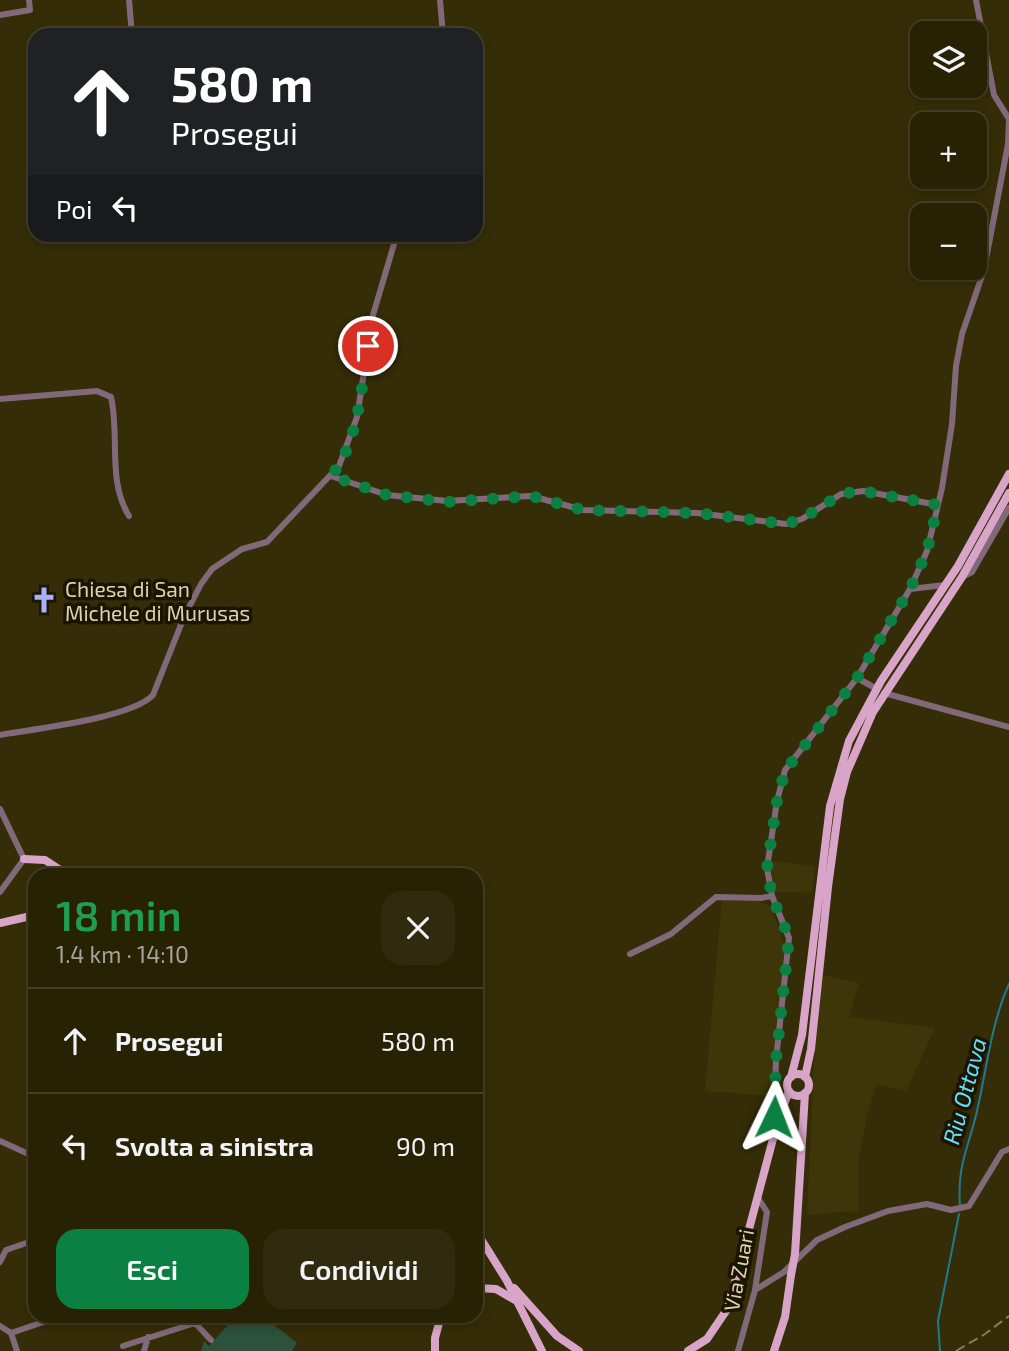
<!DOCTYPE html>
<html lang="it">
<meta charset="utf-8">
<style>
body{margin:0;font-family:"Exo 2",sans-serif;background:#302a0f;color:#f1f3f6;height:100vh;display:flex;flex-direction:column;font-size:26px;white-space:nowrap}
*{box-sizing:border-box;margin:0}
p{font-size:23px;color:#a5a49a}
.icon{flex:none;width:38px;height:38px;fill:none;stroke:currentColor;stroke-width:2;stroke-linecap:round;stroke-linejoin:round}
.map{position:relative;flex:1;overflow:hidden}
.panel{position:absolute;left:28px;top:868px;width:455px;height:455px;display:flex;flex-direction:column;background:#282205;border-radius:21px;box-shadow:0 4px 10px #0003,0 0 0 2px #443f27}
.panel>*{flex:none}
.top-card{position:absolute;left:28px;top:28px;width:455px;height:214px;border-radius:21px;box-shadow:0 4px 10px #0003,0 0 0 2px #443f27;background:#202124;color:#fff;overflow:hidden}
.buttons{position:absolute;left:910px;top:21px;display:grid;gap:14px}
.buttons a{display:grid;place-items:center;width:77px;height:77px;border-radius:14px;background:#282205;box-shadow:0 4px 10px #0003,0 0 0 2px #443f27;font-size:35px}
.pin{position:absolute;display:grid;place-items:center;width:60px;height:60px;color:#fff;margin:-30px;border:4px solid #fff;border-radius:50%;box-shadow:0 2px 7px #0007}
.me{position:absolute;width:77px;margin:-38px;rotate:2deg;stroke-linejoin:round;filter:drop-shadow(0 0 5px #0008)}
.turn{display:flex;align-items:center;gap:24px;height:147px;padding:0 28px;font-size:32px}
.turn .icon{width:91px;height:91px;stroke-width:2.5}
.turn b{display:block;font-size:49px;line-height:60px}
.then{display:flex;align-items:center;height:66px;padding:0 28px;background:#0003;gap:14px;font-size:26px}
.round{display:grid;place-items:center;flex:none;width:74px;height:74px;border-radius:21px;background:#302a0f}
.head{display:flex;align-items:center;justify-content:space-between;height:119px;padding:0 28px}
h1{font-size:42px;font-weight:600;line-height:52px;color:#1e9e55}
.action{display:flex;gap:14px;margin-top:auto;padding:14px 28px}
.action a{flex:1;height:80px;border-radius:21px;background:#0b8043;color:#fff;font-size:28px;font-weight:600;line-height:80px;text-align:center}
.action a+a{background:#302a0f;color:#f1f3f6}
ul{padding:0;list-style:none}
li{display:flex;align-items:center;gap:21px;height:105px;padding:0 28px;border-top:2px solid #443f27}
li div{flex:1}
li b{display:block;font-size:26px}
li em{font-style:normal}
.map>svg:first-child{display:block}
.built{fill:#3e3609}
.green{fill:#2c513c}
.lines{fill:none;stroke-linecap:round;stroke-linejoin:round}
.stream{stroke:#227a90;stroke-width:2}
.minor{stroke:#82697a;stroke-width:6}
.major{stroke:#d8a4c8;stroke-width:8}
.rail{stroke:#857d59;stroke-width:2;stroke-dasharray:10 5;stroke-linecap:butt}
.major-bridge{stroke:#d8a4c8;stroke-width:8}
.route{stroke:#0b8043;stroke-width:12;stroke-dasharray:0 21.6}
.labels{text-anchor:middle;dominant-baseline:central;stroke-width:7;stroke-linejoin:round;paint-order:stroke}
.poi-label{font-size:21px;fill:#dad3b1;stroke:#1b1500;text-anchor:start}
.street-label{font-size:21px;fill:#dad3b1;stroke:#1b1500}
.water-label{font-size:23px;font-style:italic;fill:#64ddfd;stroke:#1b1500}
</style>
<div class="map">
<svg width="1009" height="1351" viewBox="0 0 1009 1351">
<rect width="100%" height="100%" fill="#352d07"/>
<path class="built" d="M771,861l44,5 -3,27 -40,-1z
M722,899l36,2 14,6 14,44 -14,145 -67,-5z
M818,974l41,9 -10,34 86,11 -29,63 -30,-7 -9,32 -9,46v49l-51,4z"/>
<path class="green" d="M236,1316h27l34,27 -5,8h-91l3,-10 5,5z"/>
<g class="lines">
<path class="stream" d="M960,1206c-3,-42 8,-56 17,-95 10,-43 14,-87 32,-127
M940,1351l-2,-30 21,-107"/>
<path class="minor" d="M129,0l3,35
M440,0l3,35
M0,15l30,-5 -1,-10
M0,399l97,-8 14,6c9,40 -4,83 18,119
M331,476l56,19 60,6 84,-5 52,14 114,3 89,11 16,-5 39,-25 22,-3 75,14
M962,577l10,-5 37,-64
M945,585l-35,4 17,-38 15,-63 10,-64 4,-58 6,-32 22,-64 24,-126 1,-25 -15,-24 -18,-95
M857,678l20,11
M884,693l125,34
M0,735c34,-6 132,-17 153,-40l31,-78 17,-33 11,-15 30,-20 25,-7 72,-76 18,-49 16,-102 24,-81
M0,809l24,50 -24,33
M630,954l41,-20 45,-37 45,1 11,-2
M777,1124l-3,-7 2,-57 13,-122 -17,-42 -5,-28 10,-67 8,-31 72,-92 53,-89
M0,1141l35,16
M0,1262l6,-12 29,-10
M755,1290l29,-18 33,-32 28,-13 43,-16 39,-7 24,6 18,-4 33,-54 7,-3
M192,1316l3,7 16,17
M0,1326l11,7
M11,1333l50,-17
M11,1333l6,18
M123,1346l72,-23
M144,1351l4,-14
M738,1351l17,-61 12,-78 -9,-14"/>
<path class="major" d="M24,859l21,1 23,15
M0,923l35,-8
M787 1085a11 11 0 1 1 22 0a11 11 0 1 1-22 0Z
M791,1077l11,-42 28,-229 19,-65 32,-60 77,-115 51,-92
M805,1077l6,-28 17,-162 12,-88 7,-27 26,-60 89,-135 47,-84
M476,1231l31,50 35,70
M795,1254l10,-161
M476,1288l20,1 19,11
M514,1288l43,48 22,15
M435,1351v-13l6,-22
M688,1351l19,-12 21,-31 49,-184 12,-33
M774,1351l11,-34 6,-42"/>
<path class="rail" d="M956,1351l29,-17 24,-18"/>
<path class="major-bridge" d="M791,1275l4,-21"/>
</g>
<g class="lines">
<path class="route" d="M368,346c-7,42 -9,96 -37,130l56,19 60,7 84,-6 52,14 114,3 89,11 16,-5 39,-25 22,-3 75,14 -11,46 -17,38 -53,89 -72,93 -8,30 -10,67 5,28 17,42 -13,122 -2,57"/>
</g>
<defs>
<g id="church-bare" transform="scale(2.1)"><path d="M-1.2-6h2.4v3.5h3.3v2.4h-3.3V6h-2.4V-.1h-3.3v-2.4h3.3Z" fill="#a7b1fc" stroke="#1b1500" stroke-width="2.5" paint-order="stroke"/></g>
</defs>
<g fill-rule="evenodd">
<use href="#church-bare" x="44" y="600"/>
</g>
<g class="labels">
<g class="poi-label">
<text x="65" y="588">Chiesa di San<tspan x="65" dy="24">Michele di Murusas</tspan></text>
</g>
<g class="street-label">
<text transform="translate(738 1270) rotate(-79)">Via Zuari</text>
</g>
<g class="water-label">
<text transform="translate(964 1091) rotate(-75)">Riu Ottava</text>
</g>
</g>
</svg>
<div class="buttons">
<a><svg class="icon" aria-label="layers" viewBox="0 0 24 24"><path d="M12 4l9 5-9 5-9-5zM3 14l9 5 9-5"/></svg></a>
<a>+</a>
<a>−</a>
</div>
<div class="pin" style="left:368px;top:346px;background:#d93025"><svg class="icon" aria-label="arrive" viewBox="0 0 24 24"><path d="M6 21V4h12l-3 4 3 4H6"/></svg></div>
<svg class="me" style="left:774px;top:1117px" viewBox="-20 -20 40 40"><path d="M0-17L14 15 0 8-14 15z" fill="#0b8043" stroke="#fff" stroke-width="4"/></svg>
<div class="top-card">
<div class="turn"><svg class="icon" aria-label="ahead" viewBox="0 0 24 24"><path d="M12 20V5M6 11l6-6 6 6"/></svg><div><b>580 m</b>Prosegui</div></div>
<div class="then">Poi<svg class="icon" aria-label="left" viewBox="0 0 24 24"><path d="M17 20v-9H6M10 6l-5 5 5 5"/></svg></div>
</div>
<section class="panel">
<div class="head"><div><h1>18 min</h1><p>1.4 km · 14:10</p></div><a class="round"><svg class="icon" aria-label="close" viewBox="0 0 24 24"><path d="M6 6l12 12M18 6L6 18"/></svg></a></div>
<ul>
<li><svg class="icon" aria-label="ahead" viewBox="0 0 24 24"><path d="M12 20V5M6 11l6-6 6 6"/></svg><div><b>Prosegui</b></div><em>580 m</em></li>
<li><svg class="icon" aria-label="left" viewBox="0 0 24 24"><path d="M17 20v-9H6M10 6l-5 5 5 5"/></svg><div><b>Svolta a sinistra</b></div><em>90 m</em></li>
</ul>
<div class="action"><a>Esci</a><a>Condividi</a></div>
</section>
</div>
